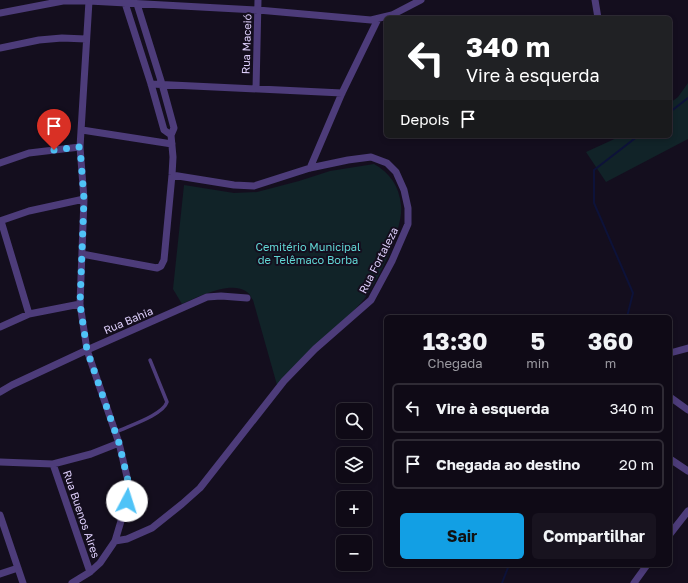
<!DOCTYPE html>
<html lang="pt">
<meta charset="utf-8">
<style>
body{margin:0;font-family:"Golos Text",sans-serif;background:#18131f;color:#f1f3f6;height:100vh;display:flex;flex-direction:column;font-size:15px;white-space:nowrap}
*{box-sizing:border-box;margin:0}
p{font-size:13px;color:#9b9aa1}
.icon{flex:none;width:22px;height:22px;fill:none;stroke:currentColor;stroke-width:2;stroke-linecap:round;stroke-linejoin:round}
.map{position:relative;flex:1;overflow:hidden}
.details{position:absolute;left:384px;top:315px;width:288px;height:252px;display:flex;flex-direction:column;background:#0f0a16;border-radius:6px;box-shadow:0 2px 6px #0003,0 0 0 1px #2f2b35}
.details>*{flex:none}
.guide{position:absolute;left:384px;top:16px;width:288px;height:122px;border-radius:6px;box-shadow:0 2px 6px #0003,0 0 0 1px #2f2b35;background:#202124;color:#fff;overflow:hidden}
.tools{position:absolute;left:336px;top:403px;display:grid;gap:8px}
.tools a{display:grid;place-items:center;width:36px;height:36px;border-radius:6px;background:#0f0a16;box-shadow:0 2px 6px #0003,0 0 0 1px #2f2b35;font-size:20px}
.pin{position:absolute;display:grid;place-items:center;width:34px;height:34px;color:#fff;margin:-41px -17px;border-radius:50% 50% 50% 0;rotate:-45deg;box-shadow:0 0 4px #0007}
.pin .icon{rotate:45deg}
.me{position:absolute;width:44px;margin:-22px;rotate:5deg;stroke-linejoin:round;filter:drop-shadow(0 0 3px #0008)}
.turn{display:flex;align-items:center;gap:14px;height:84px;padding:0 16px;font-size:18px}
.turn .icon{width:52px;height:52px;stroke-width:2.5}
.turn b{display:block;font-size:28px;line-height:34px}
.then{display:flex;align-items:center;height:38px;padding:0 16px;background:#0003;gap:8px;font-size:15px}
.eta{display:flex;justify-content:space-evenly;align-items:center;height:68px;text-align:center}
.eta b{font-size:24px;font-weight:700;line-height:28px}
.primary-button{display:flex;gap:8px;margin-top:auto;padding:8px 16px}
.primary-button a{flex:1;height:46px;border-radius:6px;background:#129fe4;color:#111;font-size:16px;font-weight:700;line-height:46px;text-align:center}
.primary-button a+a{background:#18131f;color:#f1f3f6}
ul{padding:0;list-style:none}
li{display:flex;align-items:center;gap:12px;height:50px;margin:0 8px 6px;padding:0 8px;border:2px solid #2f2b35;border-radius:6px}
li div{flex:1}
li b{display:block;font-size:15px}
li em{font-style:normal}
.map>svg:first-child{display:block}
.green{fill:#112328}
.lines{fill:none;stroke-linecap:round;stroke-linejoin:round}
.stream{stroke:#0d1239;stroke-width:2}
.service{stroke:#4d3c7a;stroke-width:3.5}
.minor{stroke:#4d3c7a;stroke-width:7}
.route{stroke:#4fc3f7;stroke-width:7;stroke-dasharray:0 12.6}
.labels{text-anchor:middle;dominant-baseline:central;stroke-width:4;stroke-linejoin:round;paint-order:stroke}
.street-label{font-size:11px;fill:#decffb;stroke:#140e1e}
.park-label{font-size:11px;fill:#61d5d3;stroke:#140e1e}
</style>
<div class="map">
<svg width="688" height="583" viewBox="0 0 688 583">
<rect width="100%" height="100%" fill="#140e1e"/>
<path class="green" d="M688,83v56l-82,43 -20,-30 35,-16h49v-33l8,-6z
M374,164c16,9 25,22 27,41 3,21 -21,72 -34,90 -8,12 -21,22 -31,33 -20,19 -39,38 -59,57l-24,-85c-2,-2 -3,-6 -6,-8 -16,-12 -49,5 -65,12l-9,-15 11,-104 50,8 23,-1 42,-11 31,-10z"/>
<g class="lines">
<path class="stream" d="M670,112l18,-14
M627,317l6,-24 -39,-90v-33l44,-34
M502,583l7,-18"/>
<path class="service" d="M116,432c12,-6 47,-17 51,-30l-17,-42"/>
<path class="minor" d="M595,0l3,18
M125,3l26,81 13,46 7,5
M0,13l63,-12h26l169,9 113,10 21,-5 29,-15
M0,48l39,-8 23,-2 24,1
M151,84l191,9
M256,89l2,-89
M82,130l90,14
M0,163l29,-10 51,-6
M310,168l32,-75 36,-74
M0,221l29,-10 55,-12
M1,221l28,93
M82,254l75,14 4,-2 3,-6 8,-85 1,-18 -2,-22 3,-7 -12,-44 -25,-80
M0,327l29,-13 51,-10
M670,353l18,-5
M0,392l12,-7 75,-35 120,-53 14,-1 26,2
M670,397l18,13
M670,459l18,12
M0,462l53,2 38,-10 28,-11
M53,464l37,108
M0,515l23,68
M670,534l18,-23
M115,541l12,-2 25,-11 30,-24 18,-16 84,-107 31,-32 56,-49 21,-39 16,-37v-16l-4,-18 -8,-18 -9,-9 -16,-6 -23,3 -38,8 -56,18 -20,-1 -62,-10
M0,574l18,-6
M72,583l18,-11 10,-9 15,-22 12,-40 1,-20 -9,-38 -32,-93 -7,-46 4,-105 -4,-52 9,-146
M634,583l13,-18"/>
</g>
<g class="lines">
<path class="route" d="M54,150l26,-3 4,52 -4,105 7,46 32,93 9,38 -1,20"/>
</g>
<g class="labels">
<g class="street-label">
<text transform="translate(246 44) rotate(-88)">Rua Maceió</text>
<text transform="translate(378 260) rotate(-63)">Rua Fortaleza</text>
<text transform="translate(128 320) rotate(-23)">Rua Bahia</text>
<text transform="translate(82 514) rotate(71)">Rua Buenos Aires</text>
</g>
<g class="park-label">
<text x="308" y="246">Cemitério Municipal<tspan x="308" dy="13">de Telêmaco Borba</tspan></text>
</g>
</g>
</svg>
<div class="tools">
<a><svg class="icon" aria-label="search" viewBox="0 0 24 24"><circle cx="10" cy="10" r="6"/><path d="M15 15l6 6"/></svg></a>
<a><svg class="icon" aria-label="layers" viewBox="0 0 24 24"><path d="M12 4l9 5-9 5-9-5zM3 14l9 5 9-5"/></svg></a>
<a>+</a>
<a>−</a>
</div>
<div class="pin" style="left:54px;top:150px;background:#d93025"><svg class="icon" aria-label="arrive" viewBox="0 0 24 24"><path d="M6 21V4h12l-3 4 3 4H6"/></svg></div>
<svg class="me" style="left:127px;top:501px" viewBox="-20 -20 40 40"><circle r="19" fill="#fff"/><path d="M0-13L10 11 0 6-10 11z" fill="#4fc3f7"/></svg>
<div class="guide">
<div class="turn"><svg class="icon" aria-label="left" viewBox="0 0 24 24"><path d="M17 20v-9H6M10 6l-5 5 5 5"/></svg><div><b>340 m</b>Vire à esquerda</div></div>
<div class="then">Depois<svg class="icon" aria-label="arrive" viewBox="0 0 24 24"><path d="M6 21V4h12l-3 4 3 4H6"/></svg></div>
</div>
<section class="details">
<div class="eta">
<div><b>13:30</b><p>Chegada</p></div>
<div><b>5</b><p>min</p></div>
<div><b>360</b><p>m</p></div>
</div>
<ul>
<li><svg class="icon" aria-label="left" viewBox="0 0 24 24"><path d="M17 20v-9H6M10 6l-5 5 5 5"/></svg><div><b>Vire à esquerda</b></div><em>340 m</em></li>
<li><svg class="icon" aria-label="arrive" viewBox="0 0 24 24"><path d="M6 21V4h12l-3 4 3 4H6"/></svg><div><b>Chegada ao destino</b></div><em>20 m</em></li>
</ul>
<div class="primary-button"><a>Sair</a><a>Compartilhar</a></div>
</section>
</div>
